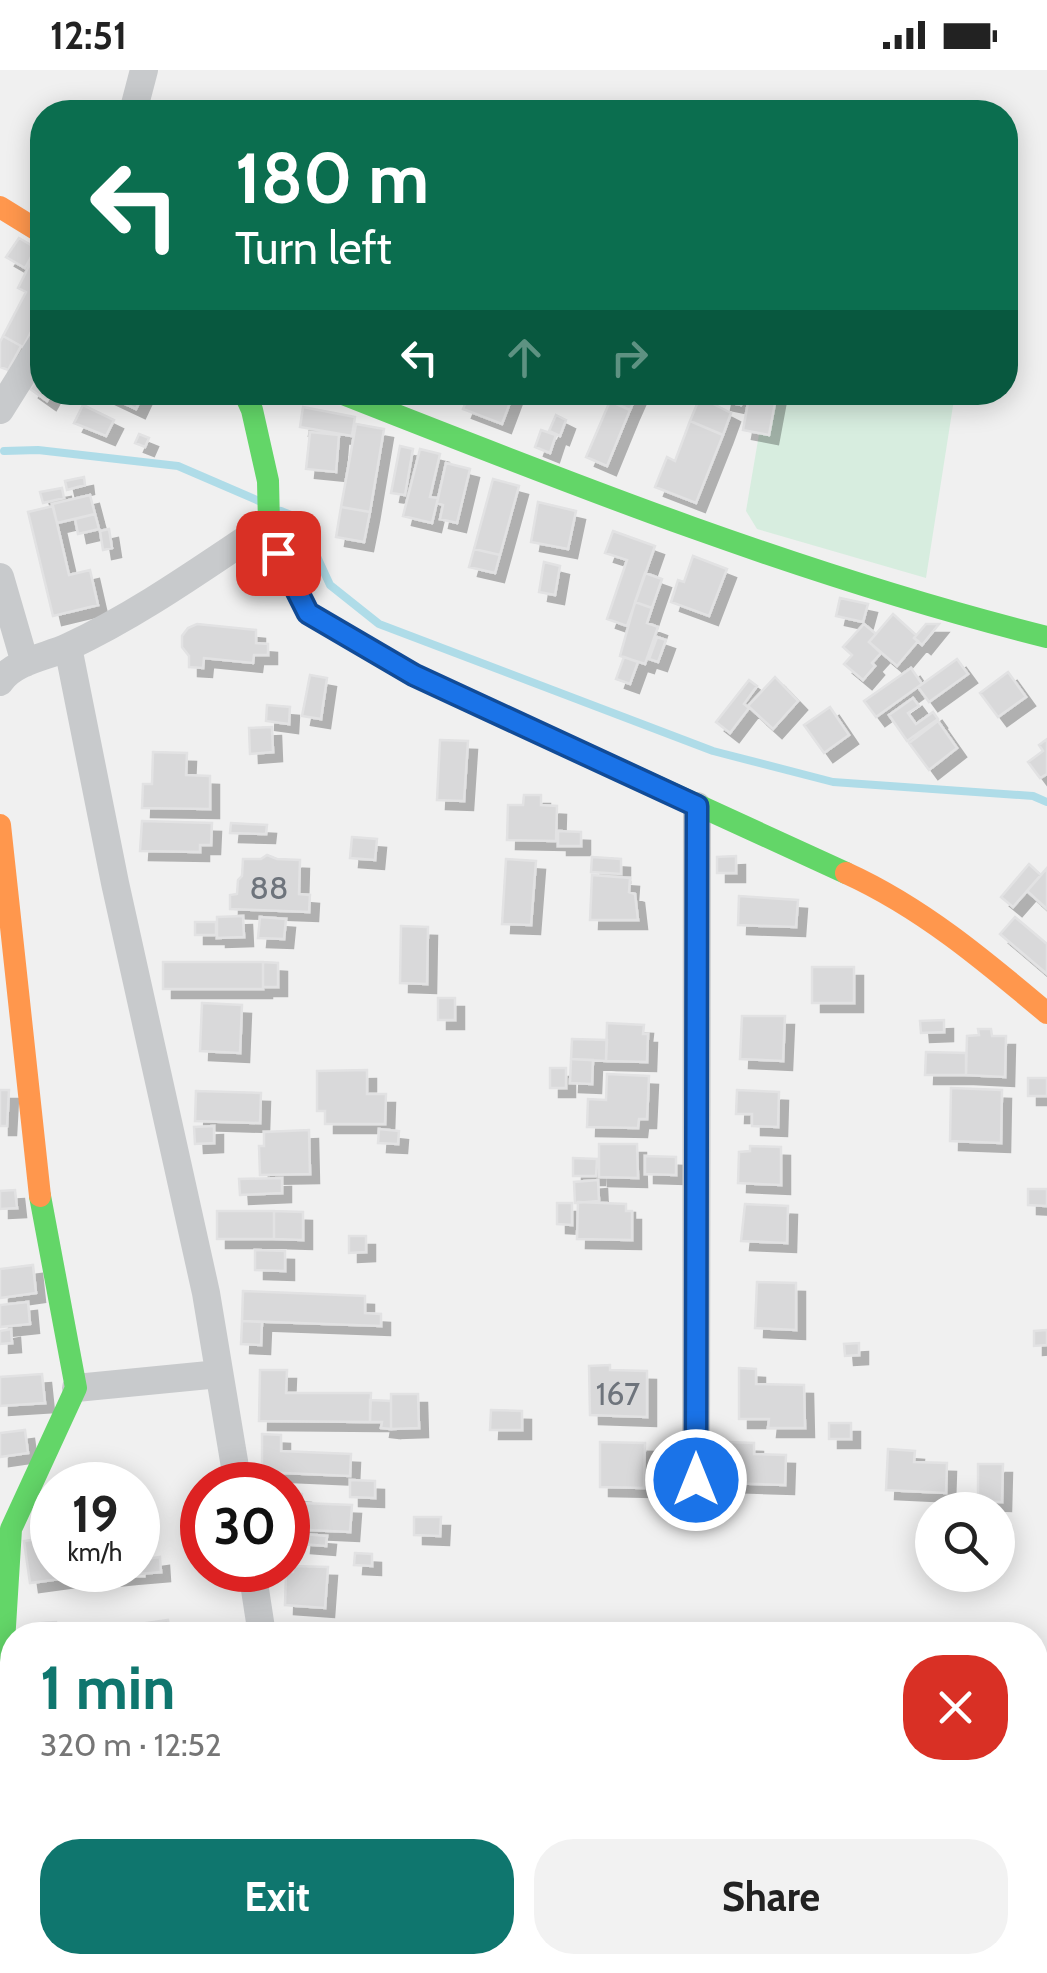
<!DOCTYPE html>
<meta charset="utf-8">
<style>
body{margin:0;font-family:Cabin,sans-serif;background:#f2f2f2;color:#222;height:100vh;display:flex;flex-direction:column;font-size:38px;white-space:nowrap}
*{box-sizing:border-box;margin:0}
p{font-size:32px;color:#767676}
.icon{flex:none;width:55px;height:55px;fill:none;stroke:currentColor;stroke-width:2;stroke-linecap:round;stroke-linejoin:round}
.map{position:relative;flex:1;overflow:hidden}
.side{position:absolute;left:0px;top:1552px;width:1048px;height:352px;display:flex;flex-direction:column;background:#fff;border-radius:40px 40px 0 0;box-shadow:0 5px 25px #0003}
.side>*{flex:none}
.top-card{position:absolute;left:30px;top:30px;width:988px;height:305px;border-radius:40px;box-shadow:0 5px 25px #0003;background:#0b6e4f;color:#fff;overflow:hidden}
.tools{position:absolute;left:915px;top:1422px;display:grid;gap:20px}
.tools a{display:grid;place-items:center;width:100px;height:100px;border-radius:50%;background:#fff;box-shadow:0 5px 25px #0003;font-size:50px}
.speed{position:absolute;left:30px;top:1392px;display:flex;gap:20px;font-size:50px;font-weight:700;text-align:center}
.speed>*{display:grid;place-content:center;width:130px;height:130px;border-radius:50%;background:#fff;box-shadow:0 5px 25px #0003;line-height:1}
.speed small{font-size:25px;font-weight:400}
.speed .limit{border:15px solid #d22;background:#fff;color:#111}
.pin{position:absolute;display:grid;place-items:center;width:85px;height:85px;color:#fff;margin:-42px;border-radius:20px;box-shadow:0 5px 15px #0006}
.me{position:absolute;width:110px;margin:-55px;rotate:0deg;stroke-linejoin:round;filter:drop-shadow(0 0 8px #0008)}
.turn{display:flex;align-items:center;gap:35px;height:210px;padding:0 40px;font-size:45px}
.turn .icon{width:130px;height:130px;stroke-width:2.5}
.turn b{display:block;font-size:70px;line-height:85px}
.lanes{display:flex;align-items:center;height:95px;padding:0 40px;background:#0003;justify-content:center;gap:50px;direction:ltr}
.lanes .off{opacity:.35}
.round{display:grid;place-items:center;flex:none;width:105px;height:105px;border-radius:40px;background:#f2f2f2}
.headline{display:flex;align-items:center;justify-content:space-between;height:170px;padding:0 40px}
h1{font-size:60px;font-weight:700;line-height:75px;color:#0f766e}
.primary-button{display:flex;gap:20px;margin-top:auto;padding:20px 40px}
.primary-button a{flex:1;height:115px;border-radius:40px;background:#0f766e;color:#fff;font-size:40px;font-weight:700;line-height:115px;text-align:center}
.primary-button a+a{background:#f2f2f2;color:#222}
.status{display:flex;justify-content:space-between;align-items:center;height:70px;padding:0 50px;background:#fff;direction:ltr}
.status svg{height:28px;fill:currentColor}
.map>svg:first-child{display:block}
.green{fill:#d7eddf}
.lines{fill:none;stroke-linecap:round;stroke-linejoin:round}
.stream{stroke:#afdce8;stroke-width:8}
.building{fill:#d9d9da;stroke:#e2e2e3;stroke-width:2.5;filter:url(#shadow)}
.street{stroke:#c8cacc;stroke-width:28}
.fast{stroke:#63d668;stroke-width:22}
.slow{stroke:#ff974d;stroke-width:22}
.route-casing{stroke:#114b97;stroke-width:25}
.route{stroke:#1a73e8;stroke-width:18}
.labels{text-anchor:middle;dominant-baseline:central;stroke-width:8;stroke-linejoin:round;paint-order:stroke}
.number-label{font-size:32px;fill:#6e747c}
</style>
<div class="status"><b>12:51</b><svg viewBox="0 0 49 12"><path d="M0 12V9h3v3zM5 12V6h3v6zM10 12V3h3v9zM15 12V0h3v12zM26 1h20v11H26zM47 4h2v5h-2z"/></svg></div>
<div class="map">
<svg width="1047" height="1903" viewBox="0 0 1047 1903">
<defs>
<filter id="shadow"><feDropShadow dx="9" dy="9" stdDeviation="0" flood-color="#0004"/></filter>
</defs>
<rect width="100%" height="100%" fill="#f0f0f0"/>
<path class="green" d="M766,323h189l-29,185 -169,-49 -11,-18z"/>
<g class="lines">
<path class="stream" d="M4,381l34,-1 140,16 81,35
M281,441l10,4 17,22 22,48 49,39 334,127 120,31 200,14 14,6"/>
</g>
<path class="building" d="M19,168l17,10 -11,20 -19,-11z
M30,194l12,7v40l-19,36 -20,-11 23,-44 -8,-4z
M3,266l18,10 -13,24 -8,-3v-25z
M42,298v24h10l-5,9 -17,-12z
M100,322h44l-8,17z
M470,322h44l-12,32 -39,-15z
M608,322h30l-8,18 -25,-11z
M724,322h20l-3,13 -19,-4z
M750,322h27l-8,43 -26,-5z
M700,327l31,16 -8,22 -33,-14z
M610,331l20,9 -23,56 -21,-9z
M83,335l31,15 -8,16 -32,-13z
M303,337l52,10 -3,19 -52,-9z
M556,345l10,5 -6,16 -11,-5z
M690,351l33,14 -27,68 -41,-16 12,-30 8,4z
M356,354l28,5 -14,83 -29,-5z
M541,360l15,5 -6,18 -15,-6z
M310,362l29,3 -3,37 -30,-3z
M139,364l10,4 -4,9 -10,-4z
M400,376l13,3 -8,46 -14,-2z
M420,379l20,5 -10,43 8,1 -6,25 -29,-7z
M446,393l24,6 -13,54 -17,-4 3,-14 -6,-2z
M84,407l1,8 -18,5 -2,-9z
M493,409l26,7 -19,69 -26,-6z
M62,418l2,10 -21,5 -3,-11z
M90,425l5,19 -38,9 -5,-19z
M538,432l38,9 -8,38 -37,-7z
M53,436l16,69 21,-5 8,35 -45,11 -25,-104z
M341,437l29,5 -6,30 -28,-5z
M95,444l4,15 -21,5 -3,-15z
M109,459l3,19 -9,2 -3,-19z
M613,461l42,15 -28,80 -20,-7 20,-59 -22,-7z
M474,479l26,6 -5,18 -26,-6z
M693,486l34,13 -18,47 -38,-14 7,-22 6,2z
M544,492l16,4 -5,29 -16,-3z
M645,503l17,6 -10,29 -17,-6z
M840,528l28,6 -5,18 -27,-6z
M635,532l17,6 -5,15 11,4 -13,37 -25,-8z
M893,544l23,21 -2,3 4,3 -21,25 -28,-24z
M197,554l59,6v13l12,1v11h-14l-1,8 -49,-5 -1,10 -14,-1v-11l-7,-9v-11l6,-8z
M864,554l12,10 -7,8 12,11 -9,10 3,3 -12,14 -19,-16 8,-9 -9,-8z
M926,554h13l-17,21 -8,-7z
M657,567l9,3 -8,22 -9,-3z
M624,587l14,5 -8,22 -14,-5z
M957,589l11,15 -39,28 -11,-15z
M911,598l11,16 -46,33 -12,-16z
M1008,602l18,25 -28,20 -18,-24z
M310,605l17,3 -6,41 -19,-3z
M775,607l23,24 -25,28 -25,-23z
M749,610l8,6 -13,18 5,4 -19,25 -14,-11z
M913,628l6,8 -11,7 8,11 17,-12 5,7 -31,22 -18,-26z
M267,635l23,2 -1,17 -23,-3z
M830,637l19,28 -25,18 -20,-28z
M938,651l19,27 -28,22 -20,-27z
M272,657l1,25 -23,2 -1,-26z
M1047,669v35l-7,4 -12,-16 15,-11 -4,-6z
M440,670l28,1 -4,60 -27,-1z
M153,682l34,1 -1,22 24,1v33l-68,-1 1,-24h9z
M524,725h17v10l16,1 -1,35 -49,-1 1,-35h15z
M142,751l70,2 -1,22h-11v7l-60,-1z
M231,753l36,2 -1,9 -36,-1z
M558,761l23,1v14h-23z
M352,767l25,2 -2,21 -25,-2z
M267,785l10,4 23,1 -1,34 11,1 -1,17 -79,-3v-14l7,-1 1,-14 4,-4 1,-17h18z
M736,786v17h-19v-16z
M592,787l29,2v15l-30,-2z
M506,789l30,2 -5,64 -29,-1z
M1029,794l12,11 -28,32 -12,-10z
M1047,798v41l-20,-18z
M592,805l38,3 -1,14 6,2 3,26h-48z
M739,826l59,4 -2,27 -58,-2z
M243,846l1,21 -27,1v-21z
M260,847l26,2 -2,20 -26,-1z
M1015,847l32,27v30l-47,-40z
M195,852h21v13h-21z
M401,856l27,1 -1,57 -27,-1z
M163,892h100v27h-100z
M263,892l15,1v24h-15z
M812,897h42v36h-42z
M438,928h17v22h-17z
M202,933l40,2 -2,48 -40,-2z
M742,946h43l-2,45 -43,-2z
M944,950v12l-23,1 -1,-12z
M607,953l37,2 -1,9h5l-1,28 -41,-1z
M978,959h13l1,7h14l-1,41 -39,-2 1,-39 12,-1z
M572,969l35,1 -1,21 -35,-2z
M926,982l40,1v22h-41z
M571,989l22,1 -1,24 -22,-1z
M550,998h16v20h-16z
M367,1000v24h19l-1,30h-60v-13h-8v-40z
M607,1004l42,2 -2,43h-8l-1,9 -51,-1 1,-28 18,1z
M1028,1008h19v18h-19z
M951,1018l51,2 -1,53 -51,-2z
M0,1020h9l-2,36h-7z
M737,1020l42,2 -1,35 -26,-1v-12h-16z
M196,1021l65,2 -1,30 -65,-2z
M214,1056v17l-19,1 -1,-17z
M379,1059l20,2 -1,13 -20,-1z
M309,1060l1,44 -50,1 -1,-29h5v-14z
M599,1074h38l1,34 -39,-1z
M750,1076l31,1v38l-43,-2 1,-31 11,-1z
M645,1086l31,1v18l-31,-1z
M573,1088l24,1 -1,17h-23z
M282,1108v15l-42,2 -1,-16z
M598,1110l1,21 -24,2 -1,-21z
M1028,1119h19v17l-19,-1z
M15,1120l2,18 -17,1v-18z
M578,1132l48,2v7h6v29l-55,-1z
M557,1133h15v22l-15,-1z
M745,1134l43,2 -1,37 -46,-2z
M217,1141h57v28h-57z
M274,1141l29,1v28l-29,-1z
M349,1166h17v16l-17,1z
M255,1180l30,1v20l-30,-1z
M33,1195l3,28 -36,5v-29z
M757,1212l39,1v47l-41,-2z
M243,1221l122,5v17l16,1v12l-139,-5z
M28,1232l2,22 -30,3v-22z
M242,1251l20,1 -1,23 -20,-1z
M11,1259l1,14 -12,1v-13z
M1047,1260v15l-13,1v-15z
M859,1273v12l-14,1 -1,-12z
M610,1295v5l37,1v46l-57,-2 -1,-49z
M739,1298l17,1v15l48,1 1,43h-37l1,-9h-30z
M260,1300h27l-1,23h85l-1,29 -111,-1z
M42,1304l3,29 -45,3v-29z
M391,1324h27l1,34 -28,1z
M370,1330l21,1v28l-10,-1 1,-6h-12z
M491,1340l31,1v19h-32z
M829,1353h22v16h-22z
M25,1360l3,23 -28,4v-24z
M262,1364l19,1v16l70,3 -1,22 -88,-4z
M600,1372l45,1 -1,45 -44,-1z
M727,1372l27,1v11l32,1 -1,30 -59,-2z
M888,1379l27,2 -1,11 33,1 -1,30 -60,-3z
M978,1394h25l-1,38 -24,-1z
M350,1410l25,1v17l-25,-1z
M288,1423l14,1v9l50,2 -2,27 -62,-3z
M414,1447h27l-1,19 -26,-1z
M303,1464l24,2 -1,10 -24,-2z
M52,1467v33h22l1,7 -45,6 -6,-42z
M138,1482l6,1 1,6 15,-2 1,15 -33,3 -1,-5h11z
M355,1483l17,1v12l-18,-1z
M293,1496l35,1 -3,41 -40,-3 1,-32 7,-1z
M89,1500h38l1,5 -38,4z
M168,1550l2,15h-29l-2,-11z
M56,1552v5h9v8h-46v-5l24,-2 -1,-5z
M390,1892h52l2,6 -54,-3z
M570,1895l1,8h-29l-1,-4z"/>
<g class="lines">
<path class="street" d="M133,42l11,-42
M0,340l42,-67
M0,507l25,86
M68,577l47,236 91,410 32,192
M0,612c13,-21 47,-25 68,-35 71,-33 136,-80 201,-123
M76,1318l143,-14
M696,1410l1,-674
M252,1500l10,65
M337,1892l4,11"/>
<path class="fast" d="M244,322l8,18 16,71 1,43 8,29 31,60 106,62 432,198
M338,322c233,92 465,184 709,245
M0,1637l11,-178 65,-141 -36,-192"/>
<path class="slow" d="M0,137l42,26
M0,755l40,371
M846,803c75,34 138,87 201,140"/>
</g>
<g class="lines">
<g class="route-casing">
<path id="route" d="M278,483l30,60 106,62 283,131 -1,674"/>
</g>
<use href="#route" class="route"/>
</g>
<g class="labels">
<g class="number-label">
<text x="269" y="817">88</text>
<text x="618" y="1323">167</text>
</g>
</g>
</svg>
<div class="tools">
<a><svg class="icon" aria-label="search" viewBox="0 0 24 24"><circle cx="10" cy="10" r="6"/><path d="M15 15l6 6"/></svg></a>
</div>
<div class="speed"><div>19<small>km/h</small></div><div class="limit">30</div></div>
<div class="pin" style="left:278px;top:483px;background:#d93025"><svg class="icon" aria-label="arrive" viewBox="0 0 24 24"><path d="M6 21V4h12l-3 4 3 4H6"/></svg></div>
<svg class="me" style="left:696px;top:1410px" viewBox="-20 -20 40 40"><circle r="17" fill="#1a73e8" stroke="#fff" stroke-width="3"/><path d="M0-11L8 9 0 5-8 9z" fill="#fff"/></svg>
<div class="top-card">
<div class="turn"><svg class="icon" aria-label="left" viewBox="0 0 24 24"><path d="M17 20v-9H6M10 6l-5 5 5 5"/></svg><div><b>180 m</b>Turn left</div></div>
<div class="lanes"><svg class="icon" aria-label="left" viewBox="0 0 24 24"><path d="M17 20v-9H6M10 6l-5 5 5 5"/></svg><svg class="icon off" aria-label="ahead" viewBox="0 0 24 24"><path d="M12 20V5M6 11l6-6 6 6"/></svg><svg class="icon off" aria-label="right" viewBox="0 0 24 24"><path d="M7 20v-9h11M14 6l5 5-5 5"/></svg></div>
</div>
<section class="side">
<div class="headline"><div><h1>1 min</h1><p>320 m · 12:52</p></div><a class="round" style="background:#d93025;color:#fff"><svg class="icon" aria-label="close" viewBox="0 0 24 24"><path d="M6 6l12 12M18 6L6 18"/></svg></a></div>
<div class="primary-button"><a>Exit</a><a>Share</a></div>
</section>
</div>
